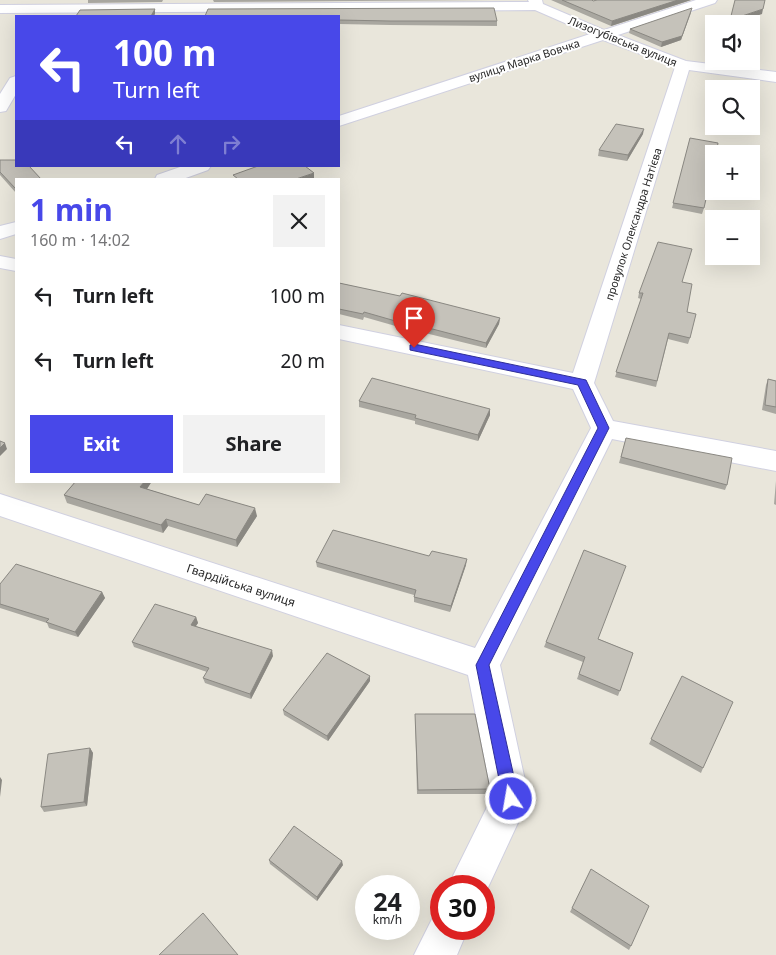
<!DOCTYPE html>
<meta charset="utf-8">
<style>
body{margin:0;font-family:"Noto Sans",sans-serif;background:#f2f2f2;color:#202124;height:100vh;display:flex;flex-direction:column;font-size:19px;white-space:nowrap}
*{box-sizing:border-box;margin:0}
p{font-size:16px;color:#757577}
.icon{flex:none;width:28px;height:28px;fill:none;stroke:currentColor;stroke-width:2;stroke-linecap:round;stroke-linejoin:round}
.map{position:relative;flex:1;overflow:hidden}
.details{position:absolute;left:15px;top:178px;width:325px;height:305px;display:flex;flex-direction:column;background:#fff;border-radius:0px;box-shadow:0 5px 20px #0002}
.details>*{flex:none}
.hud{position:absolute;left:15px;top:15px;width:325px;height:152px;border-radius:0px;box-shadow:0 5px 20px #0002;background:#4848e9;color:#fff;overflow:hidden}
.controls{position:absolute;left:705px;top:15px;display:grid;gap:10px}
.controls a{display:grid;place-items:center;width:55px;height:55px;border-radius:0px;background:#fff;box-shadow:0 5px 20px #0002;font-size:25px}
.speed{position:absolute;left:355px;top:875px;display:flex;gap:10px;font-size:25px;font-weight:700;text-align:center}
.speed>*{display:grid;place-content:center;width:65px;height:65px;border-radius:50%;background:#fff;box-shadow:0 5px 20px #0002;line-height:1}
.speed small{font-size:12px;font-weight:400}
.speed .limit{border:8px solid #d22;background:#fff;color:#111}
.pin{position:absolute;display:grid;place-items:center;width:42px;height:42px;color:#fff;margin:-51px -21px;border-radius:50% 50% 50% 0;rotate:-45deg;box-shadow:0 0 5px #0007}
.pin .icon{rotate:45deg}
.me{position:absolute;width:55px;margin:-28px;rotate:348deg;stroke-linejoin:round;filter:drop-shadow(0 0 4px #0008)}
.turn{display:flex;align-items:center;gap:18px;height:105px;padding:0 15px;font-size:22px}
.turn .icon{width:65px;height:65px;stroke-width:2.5}
.turn b{display:block;font-size:35px;line-height:42px}
.lanes{display:flex;align-items:center;height:48px;padding:0 15px;background:#0003;justify-content:center;gap:25px;direction:ltr}
.lanes .off{opacity:.35}
.round{display:grid;place-items:center;flex:none;width:52px;height:52px;border-radius:0px;background:#f2f2f2}
.headline{display:flex;align-items:center;justify-content:space-between;height:85px;padding:0 15px}
h1{font-size:30px;font-weight:700;line-height:38px;color:#4848e9}
.button{display:flex;gap:10px;margin-top:auto;padding:10px 15px}
.button a{flex:1;height:58px;border-radius:0px;background:#4848e9;color:#fff;font-size:20px;font-weight:700;line-height:58px;text-align:center}
.button a+a{background:#f2f2f2;color:#202124}
ul{padding:0;list-style:none}
li{display:flex;align-items:center;gap:15px;height:65px;padding:0 15px}
li div{flex:1}
li b{display:block;font-size:19px}
li em{font-style:normal}
.map>svg:first-child{display:block}
.lines{fill:none;stroke-linecap:round;stroke-linejoin:round}
.street-casing{stroke:#d0d0e0;stroke-width:2}
.street{fill:#fff;fill-rule:evenodd}
.wall{fill:#a9a7a0}
.shaded-wall{fill:#8a8882}
.building{fill:#c5c2ba;stroke:#8a8882}
.route{fill:#4848e9;stroke:#2f2f97}
.labels{text-anchor:middle;dominant-baseline:central;stroke-width:4;stroke-linejoin:round;paint-order:stroke}
.far-street-label{font-size:11px;fill:#282828;stroke:#fff}
.street-label{font-size:12px;fill:#282828;stroke:#fff}
</style>
<div class="map">
<svg width="776" height="955" viewBox="0 0 776 955">
<rect width="100%" height="100%" fill="#e9e6db"/>
<g class="lines">
<g class="street-casing">
<path id="street" d="M528,0h14l1,4 61,26 92,-30h21l-2,3 -97,32 68,26 90,11v10l-87,-12 -95,313 19,38 163,30v20l-164,-32 -112,226 29,134 -45,97v-10h-36l44,-89 -24,-122 -468,-159v-22l475,154 116,-220 -18,-39 -234,-50v-14l234,48 102,-306 -72,-27 -264,86v-10l251,-82 -55,-24 -535,3v-8l529,-3z
M16,76v18l-10,17 -6,1v-18l10,-16z
M183,166h28l-3,4 -25,9h-28l2,-4z
M16,222v12l-16,5v-13z
M0,256l16,3v12l-16,-3z
M441,911v18h27l-11,26h-43l20,-40z"/>
</g>
<use href="#street" class="street"/>
</g>
<path class="wall" d="M88,0h75l-1,2 -74,1z
M213,0h278l-277,2z
M551,0h41l1,1 4,-1h94l-80,26z
M691,13l-10,27 -20,7 -32,-14 1,-4z
M339,16l158,5v5l-107,-1 -51,-1z
M643,134l-16,27 -29,-5 1,-6z
M690,138l14,70 -2,6 -30,-6z
M0,160l16,19v14l-16,-18z
M682,282l5,30 3,26 -2,6 -20,-5 -12,48 -41,-10 26,-78 -3,-1 1,-5z
M339,283l161,35 -1,6 -13,24 -65,-16 -1,1 -56,-16 -1,3 -24,-6z
M768,379l8,2v33l-14,-4 4,-25z
M359,401l131,14 -12,26 -63,-17v-3l-56,-14z
M626,438l101,47 -2,5 -106,-27z
M76,481h76l-5,8 52,16 58,11 -20,31 -69,-21 -5,7 -96,-30 -3,-8z
M776,481v24l-2,-1z
M429,556l37,9 -16,47 -36,-10v-7l-97,-28 -1,-5z
M0,584l102,8 3,6 -27,39 -29,-9 -2,-5 -47,-15z
M196,617l2,6 -2,3 77,30 -22,43 -46,-16 -2,-5 4,-6 -73,-25 -2,-5z
M599,639l34,14 -15,43 -41,-17 6,-17 -39,-15 2,-5z
M682,676l21,92 -2,5 -52,-29z
M370,681l-42,60 -44,-26 -1,-5z
M415,714l75,75v5h-73z
M90,748l3,5 -6,53 -43,6 -3,-5z
M269,860l74,5 -26,36 -47,-37z
M591,869l40,77 -2,4 -59,-38z"/>
<path class="shaded-wall" d="M678,0h13l-80,26 1,-5z
M692,8l-11,32 -20,7 1,-5z
M155,9v5l-1,2h-3z
M763,9l-1,5 -28,10h-5l1,-4z
M644,129l-1,5 -16,27 1,-6z
M314,173v5l-3,1h-15z
M500,318l-1,6 -13,24v-5z
M490,409v6l-12,26v-6z
M5,443l2,6 -7,7v-8z
M145,481h7l-9,14 -3,-8z
M255,508l2,8 -20,31 -1,-7z
M166,519l2,7 -5,7 -2,-8z
M467,559l-1,6 -16,47 1,-6z
M102,592l3,6 -27,39 -3,-5z
M196,617l2,6 -5,7 -2,-5z
M272,650l1,6 -22,43 -1,-5z
M370,676v5l-42,60 -1,-5z
M90,748l3,5 -6,53 -3,-4z
M0,777l2,3 -2,17z
M342,861l1,4 -26,36v-4z"/>
<path class="building" d="M562,0h30l1,1 4,-1h81l-66,21z
M735,0h30l-2,9 -33,11z
M494,8l3,13h-107l-51,-1v-4h-134l3,-7z
M692,8l-10,28 -20,6 -32,-13z
M155,9l-4,7h-75l4,-6z
M616,124l28,5 -16,26 -29,-5z
M690,138l28,5 -2,11h-2v8l-10,46 -31,-5z
M0,160h16v6h13l12,13h-25v9h-1l-15,-16z
M258,166h47l9,7 -18,6h-58l-5,-4z
M658,242l34,7 -10,33 10,2 -5,28 9,2 -6,24 -21,-5 -12,48 -41,-9 27,-79h-4z
M339,283l61,13 2,-3 98,25 -14,25 -65,-17 -1,2 -56,-16 -1,2 -24,-5z
M372,378l118,31 -12,26 -63,-17 1,-3 -57,-14z
M768,379l8,2v26l-11,-2z
M626,438l106,20 -5,27 -106,-28z
M0,441l5,2 -5,5z
M76,481h69l-5,6 59,18 7,-11 49,14 -19,32 -70,-21 -5,6 -97,-30z
M333,530l96,26 3,-5 35,8 -16,47 -37,-9 2,-7 -100,-28z
M584,550l42,16 -28,73 35,14 -13,38 -41,-17 6,-17 -39,-15z
M16,564l86,28 -27,40 -29,-10 3,-3 -49,-15v-20z
M155,604l41,13 -5,8 81,25 -22,44 -47,-16 6,-10 -77,-26z
M327,653l43,23 -43,60 -44,-26z
M682,676l51,26 -30,66 -52,-29z
M415,714h60l15,75 -72,1z
M90,748l-6,54 -43,5 7,-53z
M294,826l48,35 -25,36 -48,-37z
M591,869l58,37 -18,40 -59,-38z
M203,913l35,42h-79z"/>
<path class="route" d="M414,344l172,36 23,48 -120,237 30,134 -3,5 -5,3 -6,-3 -2,-5 -27,-134 122,-237 -20,-43 -168,-35v-5z"/>
<g class="labels">
<g class="far-street-label">
<text transform="translate(623 41) rotate(22)">Лизогубівська вулиця</text>
<text transform="translate(524 60) rotate(-18)">вулиця Марка Вовчка</text>
<text transform="translate(633 224) rotate(-72)">провулок Олександра Натієва</text>
</g>
<g class="street-label">
<text transform="translate(241 585) rotate(18)">Гвардійська вулиця</text>
</g>
</g>
</svg>
<div class="controls">
<a><svg class="icon" aria-label="sound" viewBox="0 0 24 24"><path d="M4 9h4l5-4v14l-5-4H4zM17 9q2 3 0 6"/></svg></a>
<a><svg class="icon" aria-label="search" viewBox="0 0 24 24"><circle cx="10" cy="10" r="6"/><path d="M15 15l6 6"/></svg></a>
<a>+</a>
<a>−</a>
</div>
<div class="speed"><div>24<small>km/h</small></div><div class="limit">30</div></div>
<div class="pin" style="left:414px;top:348px;background:#d93025"><svg class="icon" aria-label="arrive" viewBox="0 0 24 24"><path d="M6 21V4h12l-3 4 3 4H6"/></svg></div>
<svg class="me" style="left:511px;top:799px" viewBox="-20 -20 40 40"><circle r="17" fill="#4848e9" stroke="#fff" stroke-width="3"/><path d="M0-11L8 9 0 5-8 9z" fill="#fff"/></svg>
<div class="hud">
<div class="turn"><svg class="icon" aria-label="left" viewBox="0 0 24 24"><path d="M17 20v-9H6M10 6l-5 5 5 5"/></svg><div><b>100 m</b>Turn left</div></div>
<div class="lanes"><svg class="icon" aria-label="left" viewBox="0 0 24 24"><path d="M17 20v-9H6M10 6l-5 5 5 5"/></svg><svg class="icon off" aria-label="ahead" viewBox="0 0 24 24"><path d="M12 20V5M6 11l6-6 6 6"/></svg><svg class="icon off" aria-label="right" viewBox="0 0 24 24"><path d="M7 20v-9h11M14 6l5 5-5 5"/></svg></div>
</div>
<section class="details">
<div class="headline"><div><h1>1 min</h1><p>160 m · 14:02</p></div><a class="round"><svg class="icon" aria-label="close" viewBox="0 0 24 24"><path d="M6 6l12 12M18 6L6 18"/></svg></a></div>
<ul>
<li><svg class="icon" aria-label="left" viewBox="0 0 24 24"><path d="M17 20v-9H6M10 6l-5 5 5 5"/></svg><div><b>Turn left</b></div><em>100 m</em></li>
<li><svg class="icon" aria-label="left" viewBox="0 0 24 24"><path d="M17 20v-9H6M10 6l-5 5 5 5"/></svg><div><b>Turn left</b></div><em>20 m</em></li>
</ul>
<div class="button"><a>Exit</a><a>Share</a></div>
</section>
</div>
